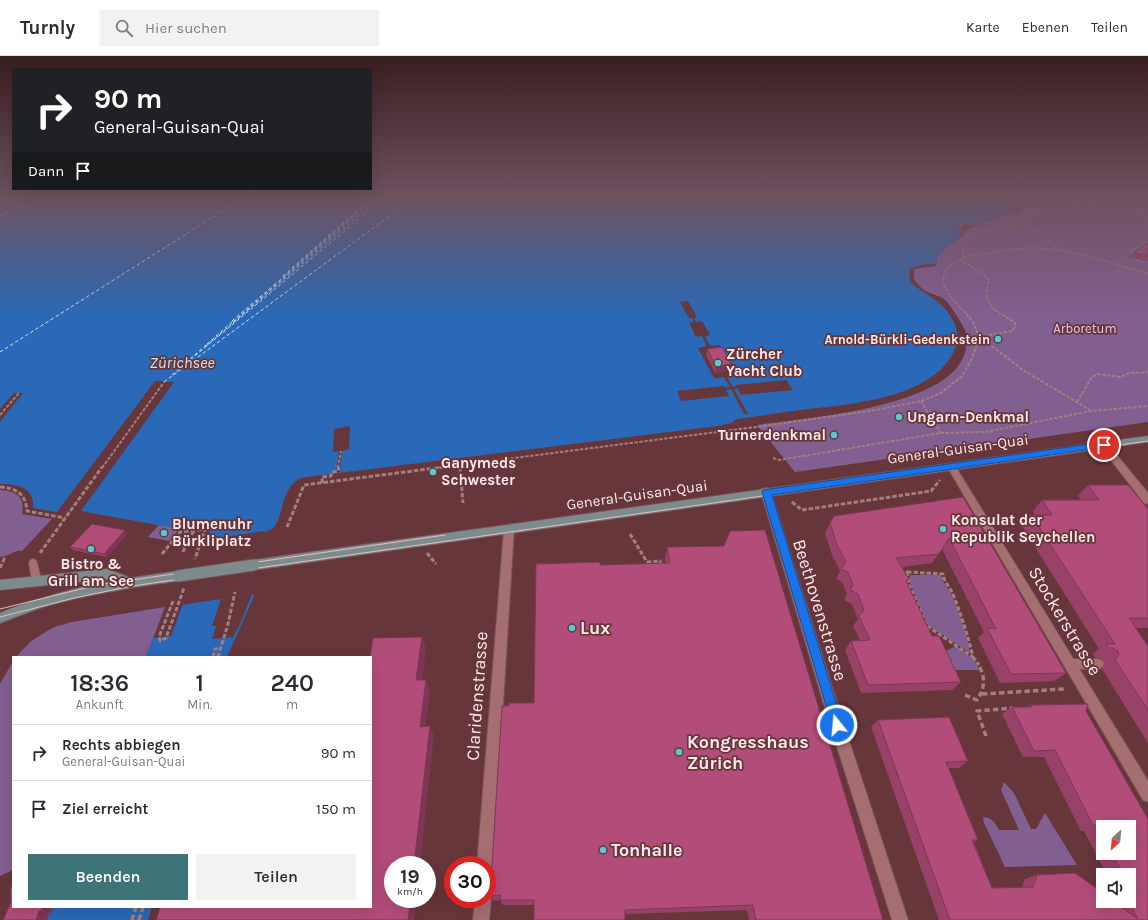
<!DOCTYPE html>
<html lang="de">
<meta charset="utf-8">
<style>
body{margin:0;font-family:Karla,sans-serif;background:#f2f2f3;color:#2b2b33;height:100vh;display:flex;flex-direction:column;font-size:15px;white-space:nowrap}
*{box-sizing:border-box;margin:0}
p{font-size:13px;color:#7c7c81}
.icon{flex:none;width:22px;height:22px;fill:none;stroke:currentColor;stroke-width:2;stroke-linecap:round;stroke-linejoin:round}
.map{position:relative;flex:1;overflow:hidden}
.panel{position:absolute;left:12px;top:600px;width:360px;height:252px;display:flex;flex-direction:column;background:#fff;border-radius:0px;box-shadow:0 4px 16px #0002}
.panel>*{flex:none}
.hud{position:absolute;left:12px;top:12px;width:360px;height:122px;border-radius:0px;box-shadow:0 4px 16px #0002;background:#202124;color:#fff;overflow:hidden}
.needle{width:26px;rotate:206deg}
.controls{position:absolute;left:1096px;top:764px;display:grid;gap:8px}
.controls a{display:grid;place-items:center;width:40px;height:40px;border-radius:0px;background:#fff;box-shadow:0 4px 16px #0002;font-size:20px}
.speed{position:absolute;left:384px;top:800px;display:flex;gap:8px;font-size:20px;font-weight:700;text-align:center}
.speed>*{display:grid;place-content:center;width:52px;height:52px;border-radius:50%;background:#fff;box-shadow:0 4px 16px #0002;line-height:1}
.speed small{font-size:10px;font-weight:400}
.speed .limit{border:6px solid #d22;background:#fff;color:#111}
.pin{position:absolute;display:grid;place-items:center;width:34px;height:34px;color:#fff;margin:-17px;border:2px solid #fff;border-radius:50%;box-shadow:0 1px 4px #0007}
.me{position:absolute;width:44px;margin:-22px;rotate:343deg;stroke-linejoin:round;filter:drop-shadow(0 0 3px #0008)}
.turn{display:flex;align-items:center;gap:14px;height:84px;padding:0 16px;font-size:18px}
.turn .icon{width:52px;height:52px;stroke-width:2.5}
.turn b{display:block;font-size:28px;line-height:34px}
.then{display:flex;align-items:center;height:38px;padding:0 16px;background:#0003;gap:8px;font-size:15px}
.eta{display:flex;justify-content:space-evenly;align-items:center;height:68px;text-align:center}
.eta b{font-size:24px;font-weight:600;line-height:28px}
.primary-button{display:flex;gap:8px;margin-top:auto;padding:8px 16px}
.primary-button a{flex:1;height:46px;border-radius:0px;background:#3d7478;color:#fff;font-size:16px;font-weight:600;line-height:46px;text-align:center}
.primary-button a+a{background:#f2f2f3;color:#2b2b33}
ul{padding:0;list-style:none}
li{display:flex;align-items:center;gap:12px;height:56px;padding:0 16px;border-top:1px solid #e1e1e2}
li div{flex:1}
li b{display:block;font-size:15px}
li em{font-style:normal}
header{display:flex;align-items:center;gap:24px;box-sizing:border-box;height:56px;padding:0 20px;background:#fff;border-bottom:1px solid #e1e1e2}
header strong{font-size:19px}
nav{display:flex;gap:22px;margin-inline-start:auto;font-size:14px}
.search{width:280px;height:36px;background:#f2f2f3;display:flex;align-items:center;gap:10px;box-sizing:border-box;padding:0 14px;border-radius:0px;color:#7c7c81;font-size:15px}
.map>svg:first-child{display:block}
.green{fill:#825f91}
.water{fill:#2969b7}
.pier{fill:#67363a}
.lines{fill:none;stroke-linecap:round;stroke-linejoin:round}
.ferry{stroke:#d2e2f7;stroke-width:1;stroke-dasharray:3.5 2.5;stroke-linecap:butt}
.service-casing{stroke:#785256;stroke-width:2}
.minor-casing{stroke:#785256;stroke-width:2}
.tertiary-casing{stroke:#785256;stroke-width:2}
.secondary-casing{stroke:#785256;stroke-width:2}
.path-far3{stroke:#a37e81;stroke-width:1.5;stroke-dasharray:2.5 1.5;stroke-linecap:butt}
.path-far2{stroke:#a37e81;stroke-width:2;stroke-dasharray:3.5 1.5;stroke-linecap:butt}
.path-far1{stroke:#a37e81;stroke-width:3;stroke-dasharray:4.5 2;stroke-linecap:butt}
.path{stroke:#a37e81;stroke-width:3.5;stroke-dasharray:5.5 3;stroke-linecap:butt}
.service{fill:#a56e71;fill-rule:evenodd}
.minor{fill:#a56e71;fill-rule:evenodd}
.tertiary{fill:#a56e71;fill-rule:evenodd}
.secondary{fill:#7e8b8d;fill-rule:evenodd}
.tram{stroke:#dbc1c3;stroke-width:1}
.secondary-bridge-casing{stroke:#785256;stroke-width:13;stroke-linecap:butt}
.secondary-bridge{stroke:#7e8b8d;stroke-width:11}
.wall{fill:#994268;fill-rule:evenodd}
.shaded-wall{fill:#7d3655}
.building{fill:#b24d79;stroke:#7d3655}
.route{fill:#1a73e8;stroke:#114b97}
.poi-dot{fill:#52cdcd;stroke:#67363a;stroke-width:1.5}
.labels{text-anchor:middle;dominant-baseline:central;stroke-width:3.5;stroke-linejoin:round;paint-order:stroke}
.far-park-label{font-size:13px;fill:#e7c8f4;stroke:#67363a}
.far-poi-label{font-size:13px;font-weight:bold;fill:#fdeaeb;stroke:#67363a;text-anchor:end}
.poi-label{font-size:15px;font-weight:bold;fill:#fdeaeb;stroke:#67363a;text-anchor:start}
.street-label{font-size:15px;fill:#fdeaeb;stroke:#67363a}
.water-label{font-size:16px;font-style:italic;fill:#d2e2f7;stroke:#67363a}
.near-street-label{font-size:18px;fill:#fdeaeb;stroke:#67363a}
.near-poi-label{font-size:18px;font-weight:bold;fill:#fdeaeb;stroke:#67363a;text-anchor:start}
</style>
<header>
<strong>Turnly</strong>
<div class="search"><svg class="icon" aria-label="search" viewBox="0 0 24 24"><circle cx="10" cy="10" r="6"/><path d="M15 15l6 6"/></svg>Hier suchen</div>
<nav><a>Karte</a><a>Ebenen</a><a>Teilen</a></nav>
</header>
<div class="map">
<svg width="1148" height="864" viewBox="0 0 1148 864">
<rect width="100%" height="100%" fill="#67363a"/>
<path class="green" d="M1054,142l38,1 2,-1h54v224l-353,50 -38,-47c48,-7 203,-18 209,-78 1,-4 2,-8 1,-12 -3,-9 -16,-30 -23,-36 -6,-4 -14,-5 -20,-9 -4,-3 -7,-7 -10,-11v-10l22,-3 2,-12 29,-22 -2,-2 43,-17 15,-1 -5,-7z
M0,434c17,1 25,7 22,24l30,5 -30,32c-7,-2 -14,6 -22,6v-63h6h-6z
M159,469l21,3 -11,13 -21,-4z
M910,519h30l2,2c1,7 7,12 10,19 8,18 15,37 18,57l-42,-28 -18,-42z
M165,551l-19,50h-130l15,-16 23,-14 18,-5z
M956,590c9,7 20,12 23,24h-25l-12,-17z
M13,605v209l-13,6v-192z
M1004,726l10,11 17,36h5l9,-16 32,52 -72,2 -21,-44 -1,-6c9,0 12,6 16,13h20l-18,-40z"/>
<path class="water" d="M0,142h1047l-33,7 -2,3 3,3 -16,4 -22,10 -16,-1 -4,3 4,8c-10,11 -22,13 -25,29h-11l-16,5 1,13c14,12 31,18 41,35 7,11 9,23 3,34 -22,47 -101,53 -146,58 -24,3 -48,7 -72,10l-4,4 -14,3 -412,51c-22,3 -22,31 -30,48l-4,4 -8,3 -19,63 7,-1 2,2 -27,61h-81l7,-19 18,-2 41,-111 -33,4 -98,-18 -24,1 -24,-4c2,-21 -16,-24 -33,-24z
M49,851h103l-4,13h-104z"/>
<path class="pier" d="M688,245l9,16 -3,1 2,4 6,-1 8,14 -5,1 5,10 10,-1 18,31 -11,1 6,10h3l-1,-2 51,-5 7,10 -52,5 -4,-7 -3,1 14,25h-4l-13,-25 -5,1 3,6 -48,5 -4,-10 47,-5 1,2 5,-1 -6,-10 -10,1 -16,-30 9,-2 -5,-10 -6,1 -7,-14 5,-1 -2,-4h-3l-9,-16z
M155,325l19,1 -93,129 -24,1z
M14,337h9l-23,29v-13z
M350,370l-1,23 -7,2 -2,21 -4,1 3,-22 -6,1 1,-23z
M264,475l-19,64 7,-1 -12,30 -7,13 -21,2 4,-13h-4l9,-27 -41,6 24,-65z"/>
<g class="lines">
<path class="ferry" d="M0,159l49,-17
M283,220l88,-78
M274,229l99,-87
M232,265l43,-37
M233,266l142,-124
M207,288l26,-23
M206,290l173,-148
M0,296l243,-154
M190,303l16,-14
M184,308l5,-5
M172,319l212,-177
M164,326l250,-184"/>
<g class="service-casing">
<path id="service" d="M33,503l3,1 1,3 5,19 -2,3 -3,1 -3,-1 -2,-3 -3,-19 1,-3z
M1070,603h29l4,2 1,3 -1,3 -4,2h-29l-4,-2 -1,-3 1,-3z"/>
</g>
<g class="minor-casing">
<path id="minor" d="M1104,386l3,1 41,50v11l-4,-1 -43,-56 -2,-2z
M766,432l4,1 1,3 73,233 64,195h-16l-62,-195 -69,-233 1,-3z
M509,469l4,1 1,3 -21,336 -3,5 -3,2v-7h-10l27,-336 1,-3z
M487,837l4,6 -2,21h-16l2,-21h12z"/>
</g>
<g class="tertiary-casing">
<path id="tertiary" d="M951,407l3,1 194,317v21l-5,-2 -195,-332 -2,-2z"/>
</g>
<g class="secondary-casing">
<path id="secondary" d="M1148,380v6l-894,128 -4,-2 -2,-3 2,-3 4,-2z
M107,513l24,9 47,-7 4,2 2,3 -2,3 -4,2c-45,6 -91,13 -135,26 -15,5 -29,11 -43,16v-10c37,-15 74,-25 113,-32l-6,-2 -107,11v-10z"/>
</g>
<path class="path-far3" d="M1025,142l8,4
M1037,142l16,7
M1072,142l43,7 33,12
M1100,142l12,6
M1117,149l31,-2
M1034,157l-11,-4 -3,-3 33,-8
M1025,164l18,18 16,11
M962,168l-3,3 3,5 8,6
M1148,186l-17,9 6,9 11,3
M964,201c23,-3 47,-9 70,-9 39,1 77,15 114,26
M961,204l24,16 4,5c-6,19 -1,25 15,35
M968,260c-10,-12 -35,-32 -20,-48 4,-4 11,-8 16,-11l-2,-13 14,-10 41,-11 34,-17 31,-5 9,-3"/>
<path class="path-far2" d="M979,281l33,-6 3,-4v-4l-12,-8
M980,281l43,33 67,40
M921,345l20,32
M1077,346l15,-25 6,-3 22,3 10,-4 18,-1
M0,359l19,-22
M773,402l6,2 162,-27 44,-1 106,-21 57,-5
M460,409v3
M102,412l62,-86
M338,412l3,-17
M436,412l320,-41 120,-17 45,-9 20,-8 21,-17 10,-17 7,-22 -6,-15 -6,-7"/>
<path class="path-far1" d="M460,411l3,36
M322,427v-6l9,-1 1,-4 6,-1 1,-4
M0,431c16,1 26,7 27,24l38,7
M792,446l10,8 129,-19 9,-11
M287,471l17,-42 140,-18
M630,478l17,28 13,-1 1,5
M183,496l5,-13 7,-9
M40,497l62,-86
M427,497l9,11
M162,498l18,-22 25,-3 -10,30
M0,512l5,-11
M907,516l36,2c1,9 8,14 11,23 8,20 14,39 19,60l-46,-31 -18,-41z
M173,545l-14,36 1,4 6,-3 18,-50
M213,601l2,-8h5
M218,601l10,-33 7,-32
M973,601l6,8"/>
<path class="path" d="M982,638l82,-5
M965,639l12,5c8,-12 9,-23 1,-36
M986,680l-9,-25 35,-3
M132,864l4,-13
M139,864l4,-13"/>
<use href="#service" class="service"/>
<use href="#minor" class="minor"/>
<use href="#tertiary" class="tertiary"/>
<use href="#secondary" class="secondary"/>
<path class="tram" d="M0,553l97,-24 348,-50
M0,561l74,-19 58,-12 1016,-145"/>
<g class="secondary-bridge-casing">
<path id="secondary-bridge" d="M178,520l76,-11"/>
</g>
<use href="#secondary-bridge" class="secondary-bridge"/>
</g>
<path class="wall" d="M1148,187v18l-19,-3 4,-5z
M707,293l24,15 -1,6 -15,3 -9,-18z
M1088,429l60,24v119h-12l12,27v88l-46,-74 3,-5 -1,-3 -4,-3h-5l-2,-4 6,-5 -77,-123 9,-11h4l-2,-4 9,-11h39l-3,-4z
M963,441l103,176 -12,8 -54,2 -22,-45 6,-6 -42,-83 -10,14 -30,4 7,12 -2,3 25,54 29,46 -9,8 -91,3 -16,-43 6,-9 9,-1 -7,-14 5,-7 -6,-15 -8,-4 3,-6 -5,-12 -6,-3 4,-8 -8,-16 -7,-22 5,-10z
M128,477l-21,24 -34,-7 -3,-3z
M667,491l216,373h-134l-2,-10 -122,4 -91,-9h-31l-3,-5 -7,1 -3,-5 19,-190 25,-3 132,-139 -1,-5z
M1088,648l-2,7 62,108v101h-209l-68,-193 7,-7 71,-3 19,44 -9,7h-10l29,72 -4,2 18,46 30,-1 3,-8 12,-4 38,-2 28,20v8h26v-26h-22l-23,-44h-3l-37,-74h-21l-21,-43 10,-7h16l3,-2zM1103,771h26v26h-26z
M1103,824v7l-4,-6z
M11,846l42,5 -2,6h-2l-2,7z"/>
<path class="shaded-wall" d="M731,308l-1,6 -15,3 1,-6z
M125,474l3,3 -21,24 -3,-3z
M422,581l4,11 -5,42 -5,-10z
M426,624l4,10 -6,46 -4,-9z
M430,670l4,10 -14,129h-6z
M411,843h6l-3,21h-6z
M43,851h10l-2,6 -10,-2z
M39,855l10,2 -2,7h-11z"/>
<path class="building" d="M1148,187v12l-15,-2z
M722,291l9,17 -15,3 -9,-18z
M1088,429h40l20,24v109h-19l19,28v64l-33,-50 4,-5 -1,-4 -5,-3h-5l-2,-4h9l-84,-129h21l-10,-15h57z
M963,441l103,176 -55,1 -24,-46 9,1 -47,-91 -10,16 -43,4 13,21 -3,2 26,55h7l22,46 -93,3 -17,-44 19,-1 -11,-24 5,-6 -6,-16 -8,-4 3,-5 -5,-13 -7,-3 5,-7 -9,-17 -7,-22 4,-7z
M92,468l33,6 -21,24 -34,-7z
M765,474l118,390h-127l-3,-15 -128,5v10h-91v-20h-34l1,-5 -11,1 12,-190h7v-3h25l2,-139 64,-2v3l70,-2 -3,-16 57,-1 6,-15z
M422,581l-6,43h10l-6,47 10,-1 -16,139h-21v34h18l-3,21h-252l4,-13h211v-250h-1l3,-19z
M1088,648l-2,7 62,108v101h-198l-72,-200 71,-3 19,44 -22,1 32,78h-6l20,48 41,-1 4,-12 38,-2 28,20v8h10l25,18 -10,-18h1v-26h-6l-11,-22h17v-26h-26v10l-6,-11 -4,-1 -38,-75 -21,1 -22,-44h20l-1,-2z
M13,826v25h30l-2,4h-2l-3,9h-33l8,-18 -1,-12z"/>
<linearGradient id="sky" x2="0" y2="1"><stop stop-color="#391e20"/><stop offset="0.54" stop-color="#6e5260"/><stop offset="1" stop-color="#6e5260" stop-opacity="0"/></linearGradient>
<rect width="1148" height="263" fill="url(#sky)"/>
<path class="route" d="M1104,386l3,1 1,2 -1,2 -335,48 71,230 -2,4 -4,2 -4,-2 -71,-237 1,-2z"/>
<g class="poi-dot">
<circle cx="998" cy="283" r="4"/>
<circle cx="718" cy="307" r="4"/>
<circle cx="899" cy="361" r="4"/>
<circle cx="834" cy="379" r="4"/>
<circle cx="433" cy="416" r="4"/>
<circle cx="943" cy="473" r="4"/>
<circle cx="164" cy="477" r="4"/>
<circle cx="91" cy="493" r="4"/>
<circle cx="572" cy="572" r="4"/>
<circle cx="679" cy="696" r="4"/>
<circle cx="603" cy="794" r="4"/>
</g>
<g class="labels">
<g class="far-park-label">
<text x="1085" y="272">Arboretum</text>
</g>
<g class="far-poi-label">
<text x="990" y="283">Arnold-Bürkli-Gedenkstein</text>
</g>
<g class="poi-label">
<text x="726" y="298">Zürcher<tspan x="726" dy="17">Yacht Club</tspan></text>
<text x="907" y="361">Ungarn-Denkmal</text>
<text x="826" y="379" text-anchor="end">Turnerdenkmal</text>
<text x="441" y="407">Ganymeds<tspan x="441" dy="17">Schwester</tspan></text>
<text x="951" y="464">Konsulat der<tspan x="951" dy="17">Republik Seychellen</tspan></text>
<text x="172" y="468">Blumenuhr<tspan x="172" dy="17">Bürkliplatz</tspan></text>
<text x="91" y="508" text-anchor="middle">Bistro &amp;<tspan x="91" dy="17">Grill am See</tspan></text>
</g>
<g class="street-label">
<text transform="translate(958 393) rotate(-8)">General-Guisan-Quai</text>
<text transform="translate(637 439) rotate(-8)">General-Guisan-Quai</text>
</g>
<g class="water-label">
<text x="182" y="306">Zürichsee</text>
</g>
<g class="near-street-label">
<text transform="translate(820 554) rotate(73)">Beethovenstrasse</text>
<text transform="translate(1065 565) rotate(59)">Stockerstrasse</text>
<text transform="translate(477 640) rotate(-86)">Claridenstrasse</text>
</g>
<g class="near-poi-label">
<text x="580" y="572">Lux</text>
<text x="687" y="686">Kongresshaus<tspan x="687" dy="21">Zürich</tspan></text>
<text x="611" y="794">Tonhalle</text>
</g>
</g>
</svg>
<div class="controls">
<a><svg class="needle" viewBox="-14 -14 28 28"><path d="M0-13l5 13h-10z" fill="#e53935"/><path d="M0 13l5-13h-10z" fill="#7c7c81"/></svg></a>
<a><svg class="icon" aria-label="sound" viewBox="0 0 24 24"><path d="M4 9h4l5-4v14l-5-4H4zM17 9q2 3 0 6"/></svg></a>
</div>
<div class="speed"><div>19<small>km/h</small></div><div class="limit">30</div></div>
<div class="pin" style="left:1104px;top:389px;background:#d93025"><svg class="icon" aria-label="arrive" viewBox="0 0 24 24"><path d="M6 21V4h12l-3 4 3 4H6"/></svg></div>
<svg class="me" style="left:837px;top:669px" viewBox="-20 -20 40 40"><circle r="17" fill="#1a73e8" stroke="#fff" stroke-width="3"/><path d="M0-11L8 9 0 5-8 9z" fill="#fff"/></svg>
<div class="hud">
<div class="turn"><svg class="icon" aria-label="right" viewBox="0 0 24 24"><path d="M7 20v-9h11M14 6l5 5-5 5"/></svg><div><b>90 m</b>General-Guisan-Quai</div></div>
<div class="then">Dann<svg class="icon" aria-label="arrive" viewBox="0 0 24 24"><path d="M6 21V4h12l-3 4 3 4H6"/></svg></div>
</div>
<section class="panel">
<div class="eta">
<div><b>18:36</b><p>Ankunft</p></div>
<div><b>1</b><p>Min.</p></div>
<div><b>240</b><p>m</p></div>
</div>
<ul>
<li><svg class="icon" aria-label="right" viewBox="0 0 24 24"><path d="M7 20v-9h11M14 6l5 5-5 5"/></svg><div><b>Rechts abbiegen</b><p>General-Guisan-Quai</p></div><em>90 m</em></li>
<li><svg class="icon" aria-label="arrive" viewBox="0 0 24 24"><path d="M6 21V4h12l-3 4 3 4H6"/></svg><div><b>Ziel erreicht</b></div><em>150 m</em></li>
</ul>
<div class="primary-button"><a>Beenden</a><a>Teilen</a></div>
</section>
</div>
